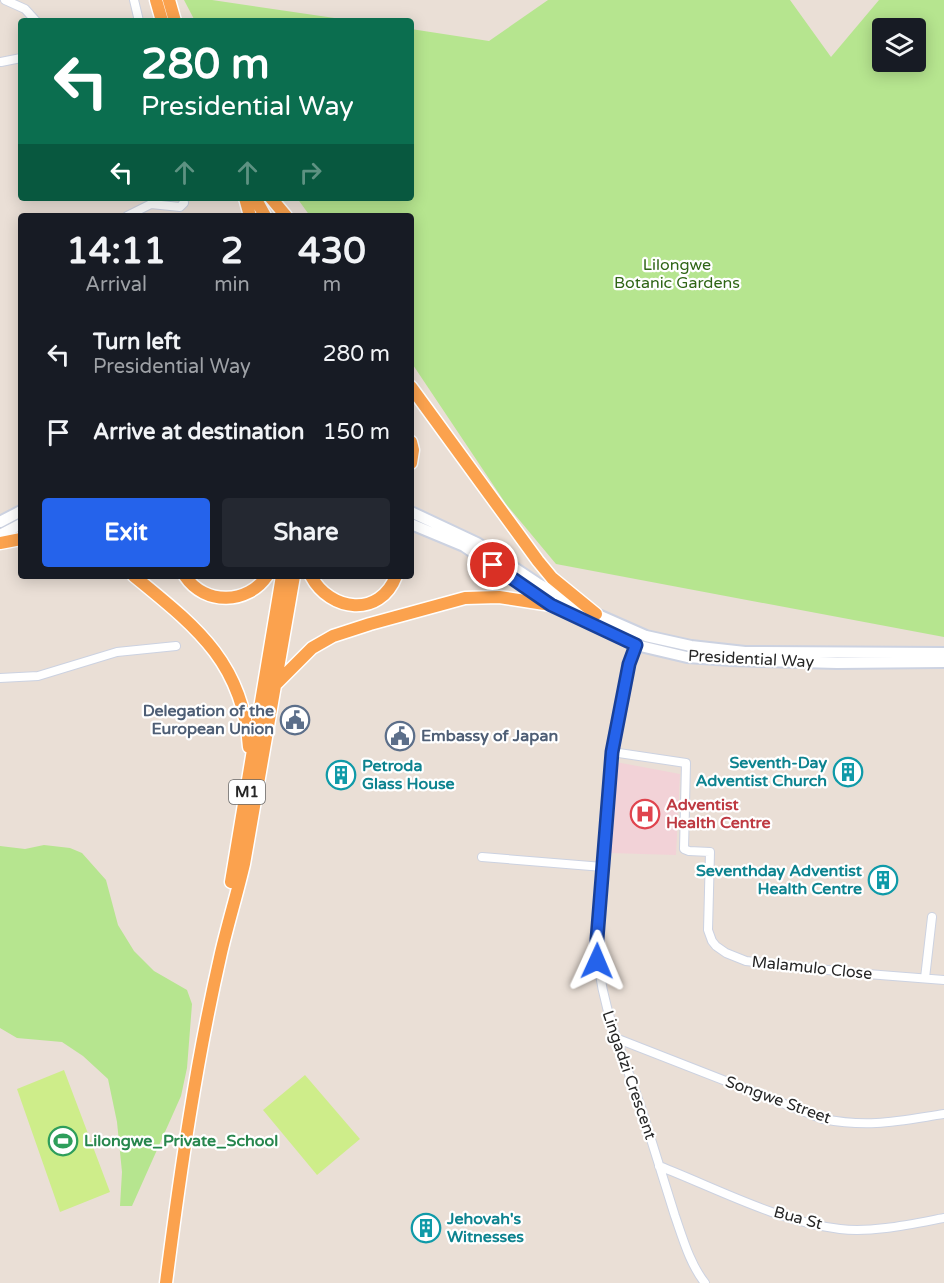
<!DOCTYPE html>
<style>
body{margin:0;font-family:"Varela Round",sans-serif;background:#242831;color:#f1f3f6;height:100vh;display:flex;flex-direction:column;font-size:22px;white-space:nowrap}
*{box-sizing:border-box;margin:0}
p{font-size:20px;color:#9ea1a6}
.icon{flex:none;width:33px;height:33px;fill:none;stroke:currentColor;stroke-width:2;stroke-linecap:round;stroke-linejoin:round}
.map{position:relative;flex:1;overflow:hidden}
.side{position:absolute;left:18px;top:213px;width:396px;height:366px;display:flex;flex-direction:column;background:#171b24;border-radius:6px;box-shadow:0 3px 15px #0003}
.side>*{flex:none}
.banner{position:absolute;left:18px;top:18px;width:396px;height:183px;border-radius:6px;box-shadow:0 3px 15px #0003;background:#0b6e4f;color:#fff;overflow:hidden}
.buttons{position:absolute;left:872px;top:18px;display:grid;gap:12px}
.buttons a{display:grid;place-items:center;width:54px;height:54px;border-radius:6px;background:#171b24;box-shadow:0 3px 15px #0003;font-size:30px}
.pin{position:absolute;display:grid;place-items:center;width:51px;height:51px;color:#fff;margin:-26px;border:3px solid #fff;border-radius:50%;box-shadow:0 2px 6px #0007}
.me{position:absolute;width:66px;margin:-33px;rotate:1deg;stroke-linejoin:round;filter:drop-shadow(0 0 4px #0008)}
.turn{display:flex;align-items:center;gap:21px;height:126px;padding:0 24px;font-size:27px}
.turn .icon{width:78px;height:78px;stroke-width:2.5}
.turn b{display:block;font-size:42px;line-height:51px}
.lanes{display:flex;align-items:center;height:57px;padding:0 24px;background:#0003;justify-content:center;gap:30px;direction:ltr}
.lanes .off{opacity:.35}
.eta{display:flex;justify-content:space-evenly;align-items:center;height:102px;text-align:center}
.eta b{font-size:36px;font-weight:800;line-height:42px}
.button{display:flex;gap:12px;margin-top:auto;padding:12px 24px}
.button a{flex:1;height:69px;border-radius:6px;background:#2563eb;color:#fff;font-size:24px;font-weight:800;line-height:69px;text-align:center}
.button a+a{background:#242831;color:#f1f3f6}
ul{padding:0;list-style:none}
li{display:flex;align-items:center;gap:18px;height:78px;padding:0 24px}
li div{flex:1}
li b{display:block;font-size:22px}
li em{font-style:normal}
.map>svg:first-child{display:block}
.medical{fill:#f2d2d7}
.green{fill:#b6e58f;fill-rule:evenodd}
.pitch{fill:#ceed8a}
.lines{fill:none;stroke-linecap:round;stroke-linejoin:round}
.minor-casing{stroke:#ccd2e1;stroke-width:10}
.secondary-casing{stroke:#ccd2e1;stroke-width:14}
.trunk-casing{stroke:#fff;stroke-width:15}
.minor{stroke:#fff;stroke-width:8}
.secondary{stroke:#fff;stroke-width:10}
.trunk{stroke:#fba24e;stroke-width:12}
.route-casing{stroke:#184099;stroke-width:15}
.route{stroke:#2563eb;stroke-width:10}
.labels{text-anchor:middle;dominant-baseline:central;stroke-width:4.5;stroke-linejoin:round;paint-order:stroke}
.shield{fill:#fff;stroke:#676767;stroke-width:1.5}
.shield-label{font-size:15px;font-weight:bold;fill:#262626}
.park-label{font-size:16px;fill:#2f6515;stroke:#fff}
.street-label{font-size:16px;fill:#262626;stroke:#fff}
.service-label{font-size:16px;font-weight:bold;fill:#4e5e75;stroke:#fff;text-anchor:end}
.culture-label{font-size:16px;font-weight:bold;fill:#0d838f;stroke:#fff;text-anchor:end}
.health-label{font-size:16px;font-weight:bold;fill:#be3a42;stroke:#fff;text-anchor:start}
.leisure-label{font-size:16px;font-weight:bold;fill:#27864d;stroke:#fff;text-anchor:start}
</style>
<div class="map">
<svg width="944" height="1283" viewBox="0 0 944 1283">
<rect width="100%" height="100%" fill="#eadfd6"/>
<path class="medical" d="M616,762l64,12 -4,81 -67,-2z"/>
<path class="green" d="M184,0h28l143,21h-160z
M548,0h242l41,57 48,-57h65v637l-388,-73 -50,-60 -95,-142v-146h-101l-13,-18h114v-169l78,12zM915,28v34h-33v-34z
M44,845l26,3 12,5 24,27 12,45 16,26 20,20 33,19 5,14 -5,64 -6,28 -49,110h-12l2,-34 -5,-50 -9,-43 -25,-23 -21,-14 -45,-4 -17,-10v-182l25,3z"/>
<path class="pitch" d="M64,1070l46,122 -50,20 -43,-123z
M305,1075l55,64 -43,36 -54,-65z"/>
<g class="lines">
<g class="minor-casing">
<path id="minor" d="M5,0l20,9 11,12
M134,0l5,21
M1,62l20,-4
M127,216l24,-12 29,3 4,-4 -1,-5
M636,645l-7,19 -17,88 -15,187c0,63 29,121 48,181 10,32 20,64 30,96 8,23 15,48 30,67
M0,678l38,-2 79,-24 59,-6
M612,752l74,11 -2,86 5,2 21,1 -2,78 4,11 4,5 10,7 20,8 109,12 89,7
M482,857l121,10
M925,978l7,-61
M618,1039l205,80c47,9 75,2 121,-5
M659,1166c59,23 118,55 181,63 32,4 72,-5 104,-11"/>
</g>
<g class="secondary-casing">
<path id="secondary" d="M411,512l66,31 60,40 43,24 66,29 45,10 54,6 199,1
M0,522l21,-11
M411,524l53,22 87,59 85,40 51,12 44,3 106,3 107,-1
M0,535l21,-11"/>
</g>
<g class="trunk-casing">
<path id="trunk" d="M156,0l6,21
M169,0l6,21
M245,198l5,18
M255,198l10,18
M271,198l15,18
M411,387l127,174 14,17 44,36
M411,442l2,8 -2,13
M0,543l21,-4
M134,576c61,50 109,86 115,171
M185,576c20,30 63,28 82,0
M311,576c19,36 69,42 85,0
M275,685l37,-37 21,-12 37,-12 95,-26 34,-1 52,8
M231,882l51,-306
M166,1283c14,-110 30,-221 55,-330 7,-30 16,-59 23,-89l50,-288"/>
</g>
<use href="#minor" class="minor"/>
<use href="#secondary" class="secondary"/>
<use href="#trunk" class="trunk"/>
</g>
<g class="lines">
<g class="route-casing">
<path id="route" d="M493,565l58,40 85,40 -7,19 -17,88 -15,187v22"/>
</g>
<use href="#route" class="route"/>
</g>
<defs>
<g id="civic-ring" transform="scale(1.5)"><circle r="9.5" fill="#fff" stroke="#5c6f8a" stroke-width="1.5"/><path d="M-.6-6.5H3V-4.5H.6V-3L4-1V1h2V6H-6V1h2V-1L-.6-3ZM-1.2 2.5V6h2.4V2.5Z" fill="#5c6f8a"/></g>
<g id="building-ring" transform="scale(1.5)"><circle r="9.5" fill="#fff" stroke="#0f9aa8" stroke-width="1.5"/><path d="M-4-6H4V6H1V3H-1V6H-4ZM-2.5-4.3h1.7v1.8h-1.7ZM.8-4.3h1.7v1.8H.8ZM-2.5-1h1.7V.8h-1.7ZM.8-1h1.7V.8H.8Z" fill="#0f9aa8"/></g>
<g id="hospital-ring" transform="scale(1.5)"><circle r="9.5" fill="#fff" stroke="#e0444e" stroke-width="1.5"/><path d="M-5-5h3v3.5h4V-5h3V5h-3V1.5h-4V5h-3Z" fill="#e0444e"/></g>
<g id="stadium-ring" transform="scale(1.5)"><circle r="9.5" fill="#fff" stroke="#2e9e5b" stroke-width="1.5"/><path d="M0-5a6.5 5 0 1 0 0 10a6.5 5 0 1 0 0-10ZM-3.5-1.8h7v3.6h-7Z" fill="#2e9e5b"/></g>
</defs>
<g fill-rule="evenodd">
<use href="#civic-ring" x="295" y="720"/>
<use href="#civic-ring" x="400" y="736"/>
<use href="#building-ring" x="848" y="772"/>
<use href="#building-ring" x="341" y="775"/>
<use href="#hospital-ring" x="645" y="814"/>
<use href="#building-ring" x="883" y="880"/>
<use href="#stadium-ring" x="63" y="1141"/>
<use href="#building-ring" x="426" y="1228"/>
</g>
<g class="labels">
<rect class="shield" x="229" y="780" width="36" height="24" rx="4.5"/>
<g class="shield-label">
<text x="247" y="792">M1</text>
</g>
<g class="park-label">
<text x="677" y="265">Lilongwe<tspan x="677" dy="18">Botanic Gardens</tspan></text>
</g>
<g class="street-label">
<text transform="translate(751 659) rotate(3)">Presidential Way</text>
<text transform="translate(812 968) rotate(6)">Malamulo Close</text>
<text transform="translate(629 1075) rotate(71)">Lingadzi Crescent</text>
<text transform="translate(778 1100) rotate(20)">Songwe Street</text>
<text transform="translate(798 1218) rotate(15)">Bua St</text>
</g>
<g class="service-label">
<text x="274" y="711">Delegation of the<tspan x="274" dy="18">European Union</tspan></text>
<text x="421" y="736" text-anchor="start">Embassy of Japan</text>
</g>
<g class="culture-label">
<text x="827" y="763">Seventh-Day<tspan x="827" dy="18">Adventist Church</tspan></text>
<text x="362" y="766" text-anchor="start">Petroda<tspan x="362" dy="18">Glass House</tspan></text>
<text x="862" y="871">Seventhday Adventist<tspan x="862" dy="18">Health Centre</tspan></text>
<text x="447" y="1219" text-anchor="start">Jehovah's<tspan x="447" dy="18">Witnesses</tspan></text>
</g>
<g class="health-label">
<text x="666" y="805">Adventist<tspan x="666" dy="18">Health Centre</tspan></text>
</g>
<g class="leisure-label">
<text x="84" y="1141">Lilongwe_Private_School</text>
</g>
</g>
</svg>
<div class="buttons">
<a><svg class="icon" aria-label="layers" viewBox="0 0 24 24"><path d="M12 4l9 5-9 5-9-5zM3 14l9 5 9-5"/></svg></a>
</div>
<div class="pin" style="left:493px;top:565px;background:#d93025"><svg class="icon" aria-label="arrive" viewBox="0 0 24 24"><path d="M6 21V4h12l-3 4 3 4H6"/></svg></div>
<svg class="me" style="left:597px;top:961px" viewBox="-20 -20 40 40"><path d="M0-17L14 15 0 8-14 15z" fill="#2563eb" stroke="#fff" stroke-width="4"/></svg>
<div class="banner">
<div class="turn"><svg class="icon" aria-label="left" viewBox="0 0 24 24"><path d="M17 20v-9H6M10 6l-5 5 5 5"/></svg><div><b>280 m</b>Presidential Way</div></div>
<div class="lanes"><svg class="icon" aria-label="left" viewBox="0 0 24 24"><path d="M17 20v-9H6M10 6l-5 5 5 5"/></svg><svg class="icon off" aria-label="ahead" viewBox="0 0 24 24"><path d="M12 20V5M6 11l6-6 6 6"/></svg><svg class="icon off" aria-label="ahead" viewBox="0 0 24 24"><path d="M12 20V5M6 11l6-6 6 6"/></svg><svg class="icon off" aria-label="right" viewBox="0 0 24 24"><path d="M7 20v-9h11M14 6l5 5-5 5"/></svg></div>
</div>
<section class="side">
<div class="eta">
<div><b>14:11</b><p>Arrival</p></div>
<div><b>2</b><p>min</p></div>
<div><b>430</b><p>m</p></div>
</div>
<ul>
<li><svg class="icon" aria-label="left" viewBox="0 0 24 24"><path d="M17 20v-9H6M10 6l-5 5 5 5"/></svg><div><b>Turn left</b><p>Presidential Way</p></div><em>280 m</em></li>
<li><svg class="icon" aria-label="arrive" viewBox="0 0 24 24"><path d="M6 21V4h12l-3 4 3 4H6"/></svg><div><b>Arrive at destination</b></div><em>150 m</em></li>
</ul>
<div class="button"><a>Exit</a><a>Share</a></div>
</section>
</div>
